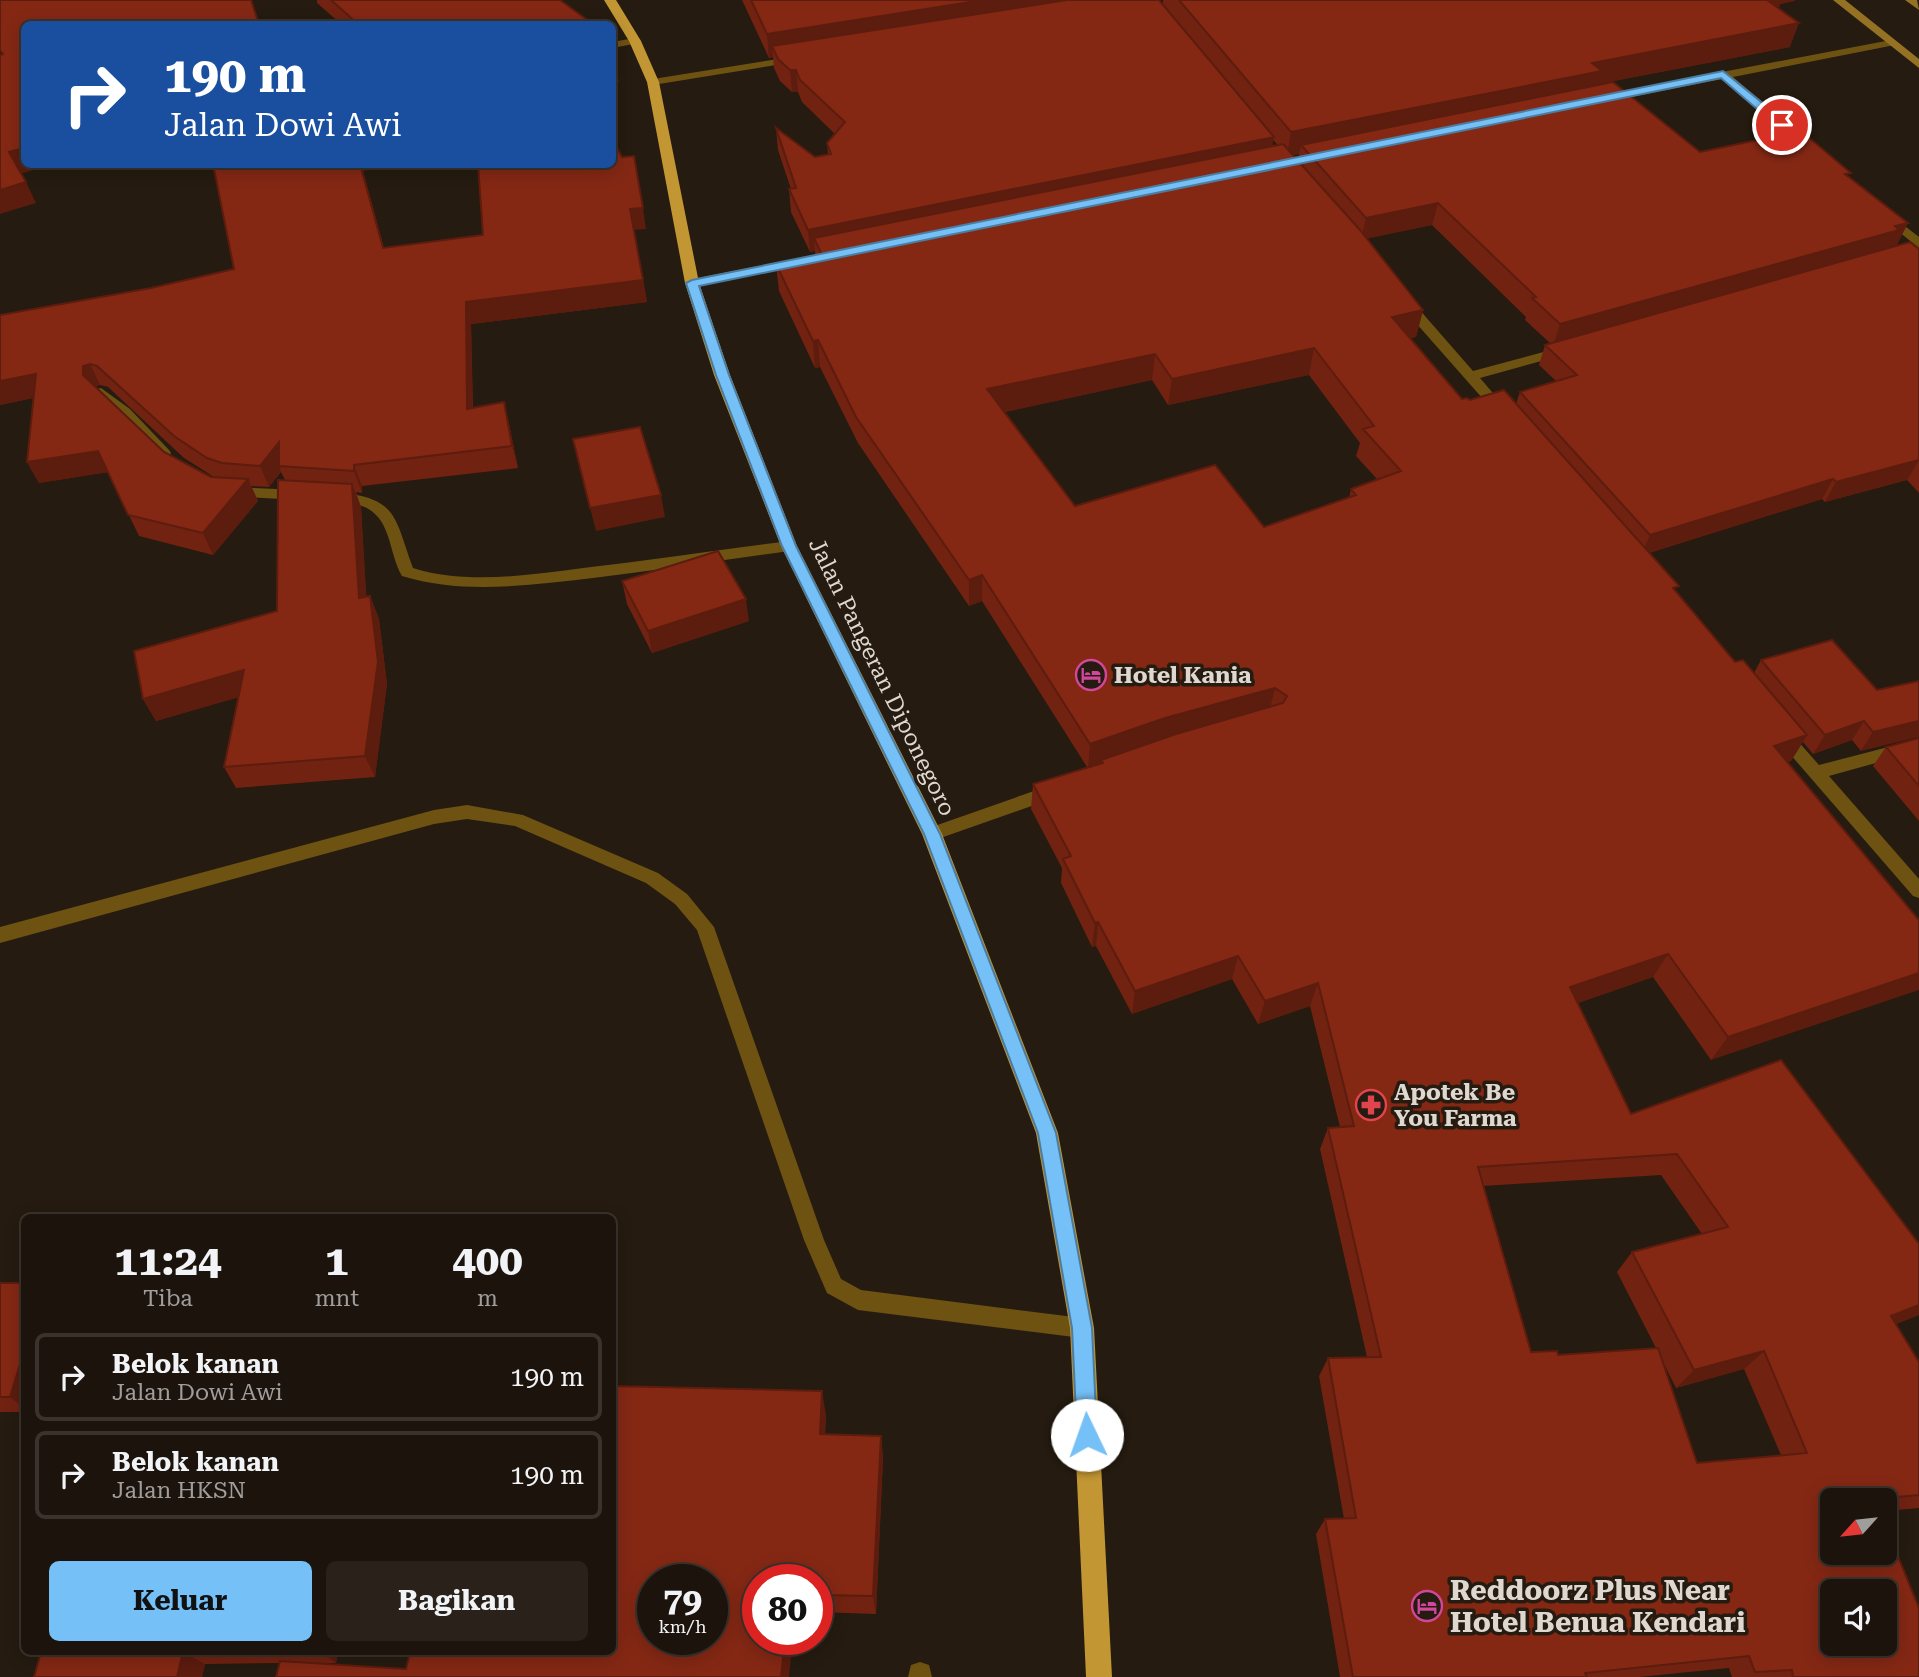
<!DOCTYPE html>
<html lang="id">
<style>
body{margin:0;font-family:"Roboto Serif",serif;background:#29211a;color:#f1f3f6;height:100vh;display:flex;flex-direction:column;font-size:26px;white-space:nowrap}
*{box-sizing:border-box;margin:0}
p{font-size:23px;color:#a09e9d}
.icon{flex:none;width:38px;height:38px;fill:none;stroke:currentColor;stroke-width:2;stroke-linecap:round;stroke-linejoin:round}
.map{position:relative;flex:1;overflow:hidden}
.drawer{position:absolute;left:21px;top:1214px;width:595px;height:441px;display:flex;flex-direction:column;background:#1c140c;border-radius:10px;box-shadow:0 4px 18px #0003,0 0 0 2px #3a332d}
.drawer>*{flex:none}
.banner{position:absolute;left:21px;top:21px;width:595px;height:147px;border-radius:10px;box-shadow:0 4px 18px #0003,0 0 0 2px #3a332d;background:#1a4fa0;color:#fff;overflow:hidden}
.needle{width:46px;rotate:243deg}
.fabs{position:absolute;left:1820px;top:1488px;display:grid;gap:14px}
.fabs a{display:grid;place-items:center;width:77px;height:77px;border-radius:10px;background:#1c140c;box-shadow:0 4px 18px #0003,0 0 0 2px #3a332d;font-size:35px}
.speed{position:absolute;left:637px;top:1564px;display:flex;gap:14px;font-size:35px;font-weight:700;text-align:center}
.speed>*{display:grid;place-content:center;width:91px;height:91px;border-radius:50%;background:#1c140c;box-shadow:0 4px 18px #0003,0 0 0 2px #3a332d;line-height:1}
.speed small{font-size:18px;font-weight:400}
.speed .limit{border:10px solid #d22;background:#fff;color:#111}
.pin{position:absolute;display:grid;place-items:center;width:60px;height:60px;color:#fff;margin:-30px;border:4px solid #fff;border-radius:50%;box-shadow:0 2px 7px #0007}
.me{position:absolute;width:77px;margin:-38px;rotate:357deg;stroke-linejoin:round;filter:drop-shadow(0 0 5px #0008)}
.turn{display:flex;align-items:center;gap:24px;height:147px;padding:0 28px;font-size:32px}
.turn .icon{width:91px;height:91px;stroke-width:2.5}
.turn b{display:block;font-size:49px;line-height:60px}
.eta{display:flex;justify-content:space-evenly;align-items:center;height:119px;text-align:center}
.eta b{font-size:42px;font-weight:700;line-height:49px}
.primary-button{display:flex;gap:14px;margin-top:auto;padding:14px 28px}
.primary-button a{flex:1;height:80px;border-radius:10px;background:#75c0f6;color:#111;font-size:28px;font-weight:700;line-height:80px;text-align:center}
.primary-button a+a{background:#29211a;color:#f1f3f6}
ul{padding:0;list-style:none}
li{display:flex;align-items:center;gap:21px;height:88px;margin:0 14px 10px;padding:0 14px;border:4px solid #3a332d;border-radius:10px}
li div{flex:1}
li b{display:block;font-size:26px}
li em{font-style:normal}
.map>svg:first-child{display:block}
.lines{fill:none;stroke-linecap:round;stroke-linejoin:round}
.service{fill:#6e5212;fill-rule:evenodd}
.minor{fill:#6e5212;fill-rule:evenodd}
.secondary{fill:#957223;fill-rule:evenodd}
.trunk{fill:#c19633;fill-rule:evenodd}
.wall{fill:#722211;fill-rule:evenodd}
.shaded-wall{fill:#5c1c0e}
.building{fill:#842814;stroke:#5c1c0e;stroke-width:2;fill-rule:evenodd}
.route{fill:#75c0f6;stroke:#4c7da0;stroke-width:2}
.labels{text-anchor:middle;dominant-baseline:central;stroke-width:7;stroke-linejoin:round;paint-order:stroke}
.poi-label{font-size:23px;font-weight:bold;fill:#dfd8d1;stroke:#251b10;text-anchor:start}
.street-label{font-size:23px;fill:#dfd8d1;stroke:#251b10}
.near-poi-label{font-size:28px;font-weight:bold;fill:#dfd8d1;stroke:#251b10;text-anchor:start}
</style>
<div class="map">
<svg width="1919" height="1677" viewBox="0 0 1919 1677">
<rect width="100%" height="100%" fill="#251b10"/>
<g class="lines">
<path class="service" d="M920,1662l9,3 3,12h-24l3,-12z"/>
<path class="minor" d="M635,38l6,3 -2,2 -27,5v-6z
M1891,40l4,1v4l-162,32 79,67v6l-4,1 -86,-72 -116,23 -6,-4 6,-4z
M797,56l6,3 -2,2 -148,24 -6,-3 6,-3z
M1887,212l32,25v11l-36,-29v-6z
M800,258l6,4 -1,3 -113,22 -7,-4 7,-4z
M1406,299l5,1 62,71 89,-24 7,4 -2,3 -87,24 30,35 -7,5 -5,-2 -97,-110v-6z
M101,388l29,21 39,41 2,3 -2,3h-10l-39,-41 -24,-20v-6z
M233,487l66,3 7,5 -7,5 -71,-4 -2,-4 2,-4z
M334,492c64,5 60,24 79,76 54,17 115,7 170,0 69,-8 137,-18 206,-27l8,5 -8,5c-65,9 -131,19 -196,27 -64,7 -129,17 -191,-2 -14,-24 -10,-59 -40,-70 -11,-4 -22,-3 -33,-5l-2,-4 2,-4z
M1783,729l6,2 30,34 100,-26v12l-90,25 90,103v19l-6,-2 -136,-157 -2,-4 2,-4z
M1054,784l6,2 3,5 -3,5 -128,45 -6,-2 -3,-5 3,-5z
M467,805l56,10 135,58 29,21 27,33 110,313 17,39 20,11 221,28 8,3 3,7 -3,7 -8,3 -224,-28 -31,-17 -23,-53 -107,-310 -22,-26 -29,-21 -131,-57 -48,-7 -33,5 -434,119v-16l434,-117z"/>
<path class="secondary" d="M1833,0h12l74,59v9z
M1905,0h12l2,10z"/>
<path class="trunk" d="M604,0h12l25,41 18,41 40,201 31,92 67,171 145,288 116,299 36,195 18,349h-26l-16,-349 -34,-195 -114,-299 -141,-288 -67,-171 -29,-92 -38,-201 -18,-41z"/>
</g>
<path class="wall" d="M317,0h243l33,24h-252l-24,-21z
M742,0h417l4,5v-5h632l-1,1 -14,3 -1,4 11,39 -192,37 -1,2 103,66 149,25 48,68 -6,1 -1,2 29,1v244l-12,-13 -82,22 -3,-3 -173,54 27,40 59,69 19,11 7,-13 116,30 42,-9 -58,70 -9,-11 -39,14 -10,-12 -12,19 -3,1 131,158 -208,140 -58,-83 -75,26 53,111 288,201 -23,9 23,38v146l-34,3v-11h-53l87,177h-187l-3,-9 -90,9h-299l-24,-143 9,-15h19l-25,-143 9,-18 39,-1 -47,-208 8,-21 12,-1 -30,-121 -52,18 -26,-45 -100,35 -36,-68 -4,1 -31,-64 1,-15 -31,-59 2,-25 54,-17 -105,-166 -13,5 -111,-163 -38,-76 -5,1 -36,-77 -3,-27 39,-8v-5l-5,1 -19,-40 -2,-23h2l-13,-39 -2,-22 39,29 13,-2 -1,-12 8,-9 -33,-32 -4,-10h-6l-12,-11 -6,-13 -1,-11 -4,1zM1273,140l5,5 -6,1zM1299,154l-1,6 -5,-5zM1432,225l94,92 -1,3 25,23 -5,2 -6,20 17,16 -36,11 -4,12 -54,-5 -52,-61 6,-1 7,-27 -56,-72zM1309,375l51,68 -4,13 21,23 -26,10 -2,9 -85,29 -189,-21 -70,-94 147,-32 16,25zM1661,1175l41,59 -70,18 -15,20 39,76 -98,7 -27,-3 -48,-166zM1662,1360l14,28 68,-19 37,86 -84,8z
M363,171l21,77 262,-19 -12,1 13,72 -176,22 2,84 31,-6 5,22 9,44 -156,18v7l-6,-1 5,15 5,90 4,-1 9,23 8,65 -12,93 -139,11 -12,-21 15,-70 -83,24 -13,-22 134,-88 8,-131 -4,-8 -12,15 -18,-1 7,15 -45,54 -74,-19 -31,-64 -69,11 -12,-21 6,-64 -33,7v-90l151,-27 83,-19zM100,385l8,2 76,71 30,19h-3l-47,-25 -69,-65z
M622,581l127,40 -97,32 -25,-49z
M1919,738v83l-46,-55 13,-19z
M0,1283h24v129h-24z
M826,1415l-1,19 56,2 2,22 -7,156 -59,-2v-32h-59l31,97h-513l4,-14 -75,1 -3,13h-168l7,-25h297l-2,11h-29l99,6z"/>
<path class="shaded-wall" d="M983,0h144l-355,46 1,11 -4,1 -2,-24z
M1759,0h36l-1,1 -14,3 -4,10z
M1799,23l-9,24 -192,37 -4,10 -293,51 -2,9 -12,2 4,-24 301,-69z
M612,61h3l4,21 -7,1z
M790,70h6l2,22h-6z
M1274,137l-4,22 -456,79 1,13 -5,1 -2,-22z
M24,148v16h29l-33,10 -11,-22z
M360,164h38l-35,7 27,99z
M26,182l10,21 -36,11v-24z
M1438,203l-6,22 -71,15 5,-22z
M643,208l3,21 -12,1 -4,-21z
M1908,223l-11,22 -6,1 -3,6 -335,94 7,-22z
M643,280l4,22 -176,22 2,106 -6,-21 -1,-107z
M1423,310l-7,27 -30,6 6,-26z
M818,340l2,27 -5,1 -2,-27z
M1314,348l-5,27 -141,30 4,-26z
M1155,354l-3,26 -165,36v-27z
M90,364l10,21 -6,2 -11,-12v-9z
M36,374l11,21 -47,10v-24z
M504,402l5,22 9,44 -6,-22z
M279,442v24l2,6 -12,15 -9,-21z
M98,451l11,21 -70,11 -12,-21z
M1919,460l-12,20 -82,22 11,-20z
M354,465l8,21v7l-8,-22z
M248,479l10,22 -45,54 -10,-22z
M1833,479l-11,20 -181,56 9,-20z
M352,484l9,23 7,114 -9,-23z
M661,495l4,22 -69,14 -6,-23z
M982,575v26l-13,5v-26z
M370,596l9,23 8,65 -12,93 -10,-21z
M746,599l3,22 -97,32 -4,-22z
M244,670l11,22 -99,29 -13,-22z
M1275,688l-6,25 -166,50 -2,-3v5l-13,4 2,-25 75,-26z
M1864,721l-12,19 -39,14 12,-19z
M1919,721v16l-58,14 12,-19z
M1807,735l-16,26 -32,11 15,-26z
M1098,922l-2,24 -4,1 3,-24z
M1668,954l-15,23 -96,33 13,-23z
M1238,956l-6,23 -100,35 3,-23z
M1919,973v17l-208,70 17,-23z
M1318,983l-8,23 -52,18 7,-23z
M1919,1305v10l-50,19 22,-18z
M24,1351v57l-14,-11z
M1764,1351l-20,18 -68,19 18,-18z
M822,1391l4,24 -2,41 -4,-22z
M881,1436l2,22 -7,156 -3,-18z
M785,1640h8l-4,37h-8z
M183,1652l22,12 -3,13h-25z
M321,1652h17l-2,11z"/>
<path class="building" d="M0,0h251l8,24h-235v124l-15,4 17,30 -26,8v-135l3,-1 -3,-4z
M331,0h229l33,24h-235z
M751,0h232l-216,34z
M1067,0h92l115,137 -466,93 -19,-41 7,-1 -20,-60 39,29 16,-3 -4,-11 18,-21 -45,-42 -4,-10h-6l-12,-11 -6,-13z
M1179,0h588l32,23 -207,40 10,8 -311,61z
M1613,82l87,70 101,-21 50,42 -6,1 63,49 -13,3 4,4 -339,94 -28,-26 4,-1 -98,-94 -72,15 -65,-73z
M612,138l10,19 12,-1 9,52 -13,1 13,71 -177,22 1,107 37,-7 8,44 -158,19v6l-75,-5v-24l-19,24 -38,-3 -15,-5 -33,-22 -77,-70 -7,-2 -7,2v9l81,77 47,25 37,2 -45,54 -75,-18 -30,-64 -71,11 9,-88 -36,7v-66l151,-27 83,-19 -21,-105h147l23,84 100,-13 -5,-71h134z
M1283,144l77,86 63,80 -31,7 70,82 5,-1 3,2 34,-10 175,196 -6,2 62,74 8,-2 64,75 -33,11 145,174v53l-191,64 -60,-83 -98,33 61,127 150,-54 138,184v61l-28,11 28,46v133l-45,4 1,1h-43v52h53v-28l34,84v69h-126l-1,-7 -37,2 -6,-16 -164,17 2,4h-234l-28,-158 31,-1 -28,-160 53,-1 -53,-229 26,-2 -36,-143 -53,18 -27,-45 -103,35 -37,-69 -3,1 -32,-64 8,-3 -38,-72 70,-21 -2,-3 75,-26 107,-31 4,-7 -12,-8 -110,30 -75,26 -108,-169 -13,5 -113,-163 -38,-77 -5,1 -37,-77 46,-9 -8,-17zM1314,348l60,78 -11,3 38,42 -50,18 5,6 -92,32 -49,-62 -140,41 -88,-117 168,-35 17,25zM1677,1154l51,73 -96,25 62,118 70,-19 43,102 -110,10 -39,-115 -100,7 -1,-4 -26,1 -53,-185zM1832,1591h53v52h-53z
M1910,242l9,7v211l-83,22 -3,-3 -183,56 -130,-143 57,-17 -32,-30z
M640,427l21,68 -71,13 -17,-69z
M278,480l74,4 7,114 11,-2 8,66 -13,94 -141,11 20,-97 -101,29 -9,-48 143,-40z
M718,551l28,48 -98,32 -26,-50z
M1832,640l45,50 42,-9v40l-46,11 -9,-11 -39,14 -64,-75z
M1919,738v48l-33,-39z
M0,1283h24v68l-14,46h-10z
M612,1386l210,5 -2,43 61,2 -8,160 -56,-1v-15h-59v60h27l-4,37h-505l4,-16 126,8 4,-17h202zM653,1580h59v60h-59z
M41,1652h142l-6,25h-143z"/>
<path class="route" d="M1723,71l63,51v5h-8l-57,-49 -1022,208 30,89 67,171 144,288 116,299 36,195 5,107 -3,7 -7,3 -7,-3 -3,-7 -5,-107 -34,-195 -114,-299 -142,-288 -66,-171 -30,-92 6,-3z"/>
<defs>
<g id="hotel-ring" transform="scale(1.575)"><circle r="9.5" fill="#251b10" stroke="#d1479c" stroke-width="1.5"/><path d="M-6-4.5h1.5V1H6V5H4.5V3h-9V5H-6ZM-4 0a1.8 1.8 0 1 1 3.6 0ZM.5 0V-2.5h3Q6-2.5 6 0Z" fill="#d1479c"/></g>
<g id="pharmacy-ring" transform="scale(1.575)"><circle r="9.5" fill="#251b10" stroke="#e0444e" stroke-width="1.5"/><path d="M-2-6h4v4h4v4h-4v4h-4v-4h-4v-4h4Z" fill="#e0444e"/></g>
</defs>
<g fill-rule="evenodd">
<use href="#hotel-ring" x="1091" y="675"/>
<use href="#pharmacy-ring" x="1371" y="1105"/>
<use href="#hotel-ring" x="1427" y="1606"/>
</g>
<g class="labels">
<g class="poi-label">
<text x="1114" y="675">Hotel Kania</text>
<text x="1394" y="1092">Apotek Be<tspan x="1394" dy="26">You Farma</tspan></text>
</g>
<g class="street-label">
<text transform="translate(882 677) rotate(64)">Jalan Pangeran Diponegoro</text>
</g>
<g class="near-poi-label">
<text x="1450" y="1590">Reddoorz Plus Near<tspan x="1450" dy="32">Hotel Benua Kendari</tspan></text>
</g>
</g>
</svg>
<div class="fabs">
<a><svg class="needle" viewBox="-14 -14 28 28"><path d="M0-13l5 13h-10z" fill="#e53935"/><path d="M0 13l5-13h-10z" fill="#a09e9d"/></svg></a>
<a><svg class="icon" aria-label="sound" viewBox="0 0 24 24"><path d="M4 9h4l5-4v14l-5-4H4zM17 9q2 3 0 6"/></svg></a>
</div>
<div class="speed"><div>79<small>km/h</small></div><div class="limit">80</div></div>
<div class="pin" style="left:1782px;top:125px;background:#d93025"><svg class="icon" aria-label="arrive" viewBox="0 0 24 24"><path d="M6 21V4h12l-3 4 3 4H6"/></svg></div>
<svg class="me" style="left:1087px;top:1435px" viewBox="-20 -20 40 40"><circle r="19" fill="#fff"/><path d="M0-13L10 11 0 6-10 11z" fill="#75c0f6"/></svg>
<div class="banner">
<div class="turn"><svg class="icon" aria-label="right" viewBox="0 0 24 24"><path d="M7 20v-9h11M14 6l5 5-5 5"/></svg><div><b>190 m</b>Jalan Dowi Awi</div></div>
</div>
<section class="drawer">
<div class="eta">
<div><b>11:24</b><p>Tiba</p></div>
<div><b>1</b><p>mnt</p></div>
<div><b>400</b><p>m</p></div>
</div>
<ul>
<li><svg class="icon" aria-label="right" viewBox="0 0 24 24"><path d="M7 20v-9h11M14 6l5 5-5 5"/></svg><div><b>Belok kanan</b><p>Jalan Dowi Awi</p></div><em>190 m</em></li>
<li><svg class="icon" aria-label="right" viewBox="0 0 24 24"><path d="M7 20v-9h11M14 6l5 5-5 5"/></svg><div><b>Belok kanan</b><p>Jalan HKSN</p></div><em>190 m</em></li>
</ul>
<div class="primary-button"><a>Keluar</a><a>Bagikan</a></div>
</section>
</div>
